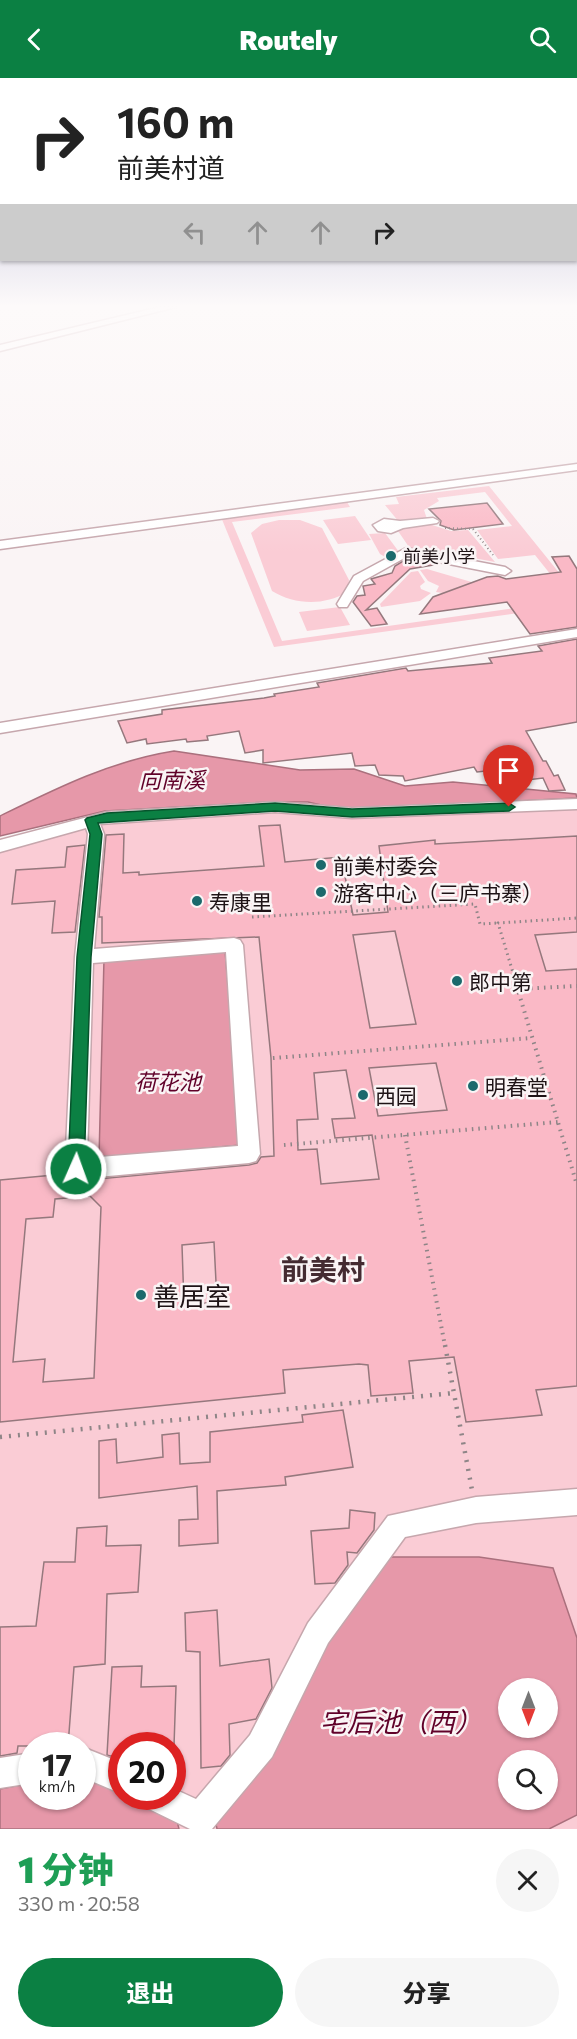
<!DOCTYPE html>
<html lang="zh">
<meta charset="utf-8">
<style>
body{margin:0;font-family:Commissioner,"Noto Sans SC",sans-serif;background:#f6f6f6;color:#222;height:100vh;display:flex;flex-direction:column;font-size:22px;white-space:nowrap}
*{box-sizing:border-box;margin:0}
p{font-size:20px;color:#767676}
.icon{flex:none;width:33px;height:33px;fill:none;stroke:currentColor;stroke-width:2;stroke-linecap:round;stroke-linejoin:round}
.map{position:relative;height:1751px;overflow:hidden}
.drawer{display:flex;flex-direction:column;background:#fff;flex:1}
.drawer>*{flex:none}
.top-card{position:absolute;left:0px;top:0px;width:578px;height:183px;box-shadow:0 2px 4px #0004;background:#fff;color:#222;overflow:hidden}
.needle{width:39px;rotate:180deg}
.controls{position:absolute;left:498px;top:1600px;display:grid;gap:12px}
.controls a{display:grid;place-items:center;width:60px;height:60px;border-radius:50%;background:#fff;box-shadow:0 2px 4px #0004;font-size:30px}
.speed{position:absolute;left:18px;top:1654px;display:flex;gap:12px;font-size:30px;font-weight:700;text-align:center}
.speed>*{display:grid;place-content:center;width:78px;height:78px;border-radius:50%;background:#fff;box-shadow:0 2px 4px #0004;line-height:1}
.speed small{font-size:15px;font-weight:400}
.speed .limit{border:9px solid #d22;background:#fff;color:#111}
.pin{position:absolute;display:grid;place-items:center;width:51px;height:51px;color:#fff;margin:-62px -26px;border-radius:50% 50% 50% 0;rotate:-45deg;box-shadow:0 0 6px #0007}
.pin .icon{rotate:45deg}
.me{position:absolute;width:66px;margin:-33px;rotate:2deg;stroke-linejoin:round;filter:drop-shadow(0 0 4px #0008)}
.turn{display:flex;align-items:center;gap:21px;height:126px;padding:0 18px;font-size:27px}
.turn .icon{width:78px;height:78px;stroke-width:2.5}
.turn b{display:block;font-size:42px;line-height:51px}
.lanes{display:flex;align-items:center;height:57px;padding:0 18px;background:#0003;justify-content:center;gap:30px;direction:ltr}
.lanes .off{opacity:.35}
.round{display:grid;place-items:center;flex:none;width:63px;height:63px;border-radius:32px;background:#f6f6f6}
.headline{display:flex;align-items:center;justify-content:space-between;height:102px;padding:0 18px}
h1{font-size:36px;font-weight:800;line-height:45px;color:#1e9e55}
.cta{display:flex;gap:12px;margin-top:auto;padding:12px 18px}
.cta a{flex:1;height:69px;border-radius:36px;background:#0b8043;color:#fff;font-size:24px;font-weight:800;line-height:69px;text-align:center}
.cta a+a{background:#f6f6f6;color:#222}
header{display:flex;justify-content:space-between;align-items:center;height:78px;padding:0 18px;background:#0b8043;color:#fff;font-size:27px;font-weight:800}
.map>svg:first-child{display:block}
.green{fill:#faccd5;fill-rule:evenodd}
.water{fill:#e698a9;stroke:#aa707d;stroke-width:1.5;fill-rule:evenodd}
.building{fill:#fab9c6;stroke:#95787d;stroke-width:1.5;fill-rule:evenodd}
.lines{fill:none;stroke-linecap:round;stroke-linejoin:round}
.minor-casing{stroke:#c6a7ad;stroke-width:3}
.path-far3{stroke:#8e8587;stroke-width:2;stroke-dasharray:1 3;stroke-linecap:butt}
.path-far2{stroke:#8e8587;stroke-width:3;stroke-dasharray:1.5 4;stroke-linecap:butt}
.path-far1{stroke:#8e8587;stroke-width:4;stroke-dasharray:1.5 5;stroke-linecap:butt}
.path{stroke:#8e8587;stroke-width:4.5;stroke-dasharray:2 7;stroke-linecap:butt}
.minor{fill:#fff;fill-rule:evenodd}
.route{fill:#0b8043;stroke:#07532c;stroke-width:1.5}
.poi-dot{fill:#1b696c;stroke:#faf4f5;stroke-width:2}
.labels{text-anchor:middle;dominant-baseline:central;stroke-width:5;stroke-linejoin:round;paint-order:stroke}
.far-poi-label{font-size:18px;fill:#1e1316;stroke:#faf4f5;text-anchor:start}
.poi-label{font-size:21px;fill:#1e1316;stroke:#faf4f5;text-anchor:start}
.water-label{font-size:22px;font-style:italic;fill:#600129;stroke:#faf4f5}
.near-poi-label{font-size:26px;fill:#1e1316;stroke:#faf4f5;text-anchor:start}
.near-water-label{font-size:27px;font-style:italic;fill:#600129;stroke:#faf4f5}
.near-quarter-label{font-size:28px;font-weight:bold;fill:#442b31;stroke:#faf4f5}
</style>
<header><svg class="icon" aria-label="back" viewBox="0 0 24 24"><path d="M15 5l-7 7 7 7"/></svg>Routely<svg class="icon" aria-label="search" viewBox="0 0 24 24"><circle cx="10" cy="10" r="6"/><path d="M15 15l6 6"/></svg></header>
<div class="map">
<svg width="577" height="1751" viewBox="0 0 577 1751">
<rect width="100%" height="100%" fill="#faf4f5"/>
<path class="green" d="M489,408l88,109v10l-303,42 -53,-130 126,-15 3,5 -118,15 50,119 289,-41 -36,-45 -37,4 -21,-29 35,-4 -27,-34 -48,6 2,3 -15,9 3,9 -28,3 -14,-17 14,-1 -3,-7z
M355,438l16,24 -33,4 -15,-24z
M279,442h21l22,8 27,52 -2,12c-23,14 -52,13 -75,-1l-21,-58 11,-9z
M429,446l22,7 17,-1 27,32 -65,-12 -2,3 -17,-3 -13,-19 6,-5z
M385,455l14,19 -12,6 -7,-4 -11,-20z
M427,491l65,19 -37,7 -19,-3 3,-6 -11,-5 -8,-11z
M418,493l7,11 -5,4 1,3 10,4 -11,8 -39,6 -1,-3 31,-32z
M340,529l10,18 -43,6 -8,-19z
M577,730v1021h-577v-976l29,-11 86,-22 158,-8 102,6zM508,1611h40v39h-40zM32,1668h50v51h-50zM122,1668h50v51h-50zM508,1683h40v39h-40z"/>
<path class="water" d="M174,673l126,19 54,-1 51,17 48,-4 123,12 1,4 -234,12 -35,-8h-40l-163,9 -105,25v-20c57,-28 111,-55 174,-65z
M225,872l16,195 -142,13 5,-199z
M387,1479h92l74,11 24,70v177l-28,14h-332l-2,-10 120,-198zM508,1611h40v39h-40zM508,1683h40v39h-40z
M83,1697l38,19 1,3h6l49,24 2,8h-179v-40l31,-6 1,14h50z"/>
<path class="building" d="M487,425l16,21 -49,6 -14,-5 1,-4 -12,-12z
M569,478l8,13v58l-47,7 -23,-32 -87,12 13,-17 54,-20 11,-1 8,3 55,-7 -9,-15z
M408,480l31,6 -29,5 -44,41 11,-2 10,16 -16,2 -18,-24 4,-6 8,-1 -2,-9 12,-2 -4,-5 21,-6 3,-7z
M577,561v83l-51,9 17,30h3l8,15 4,-1 7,15 -16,1 -6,-13 -41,5 -7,-13 -18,2 -3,-5 -69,14 -2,-5 -24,-1 -4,-10 -20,1 -3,-13 -89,10v-13l-18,3 -6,-22 -32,5 1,4 -21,2 -1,-3 -39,5 -1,-5 -19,4 -9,-22 44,-7v-4l102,-12 11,-2 -1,-2 45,-7 -2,-4 89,-15 2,3 84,-8 -3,-5 53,-7 -4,-5z
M280,747l5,37 56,-5 12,58 35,-3 -9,-66 56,-6v4l142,-8v96l-42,3 11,36 31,-2v417l-41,4 6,25 -76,7 -12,-65 -45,4 4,32 -42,3 -3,-31 -9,-1 -76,6 2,23 -285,29v-242l65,-6 11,7 173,-16 8,-2 4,-6 13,-1 -3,-98 -12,-121 -157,6v-26h-3l7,-82 18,-1 -1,39 16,-1v3l125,-9 -5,-40zM395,853l21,93 -46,4 -17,-93zM436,985l11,47 -69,6 -9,-48zM346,992l9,48 -23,1 3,19 37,-3 7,44 -58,5 -4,-35 -19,1 -1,-30 21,-1 -4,-46zM90,1118l11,11 -7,171 -51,4 2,-23 -32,3 13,-143 27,-2 2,-18zM214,1164l3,60 -33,3 -2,-60z
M85,767l-10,87 -23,1 3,-32 -43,3 4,-34 49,-3 2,-20z
M343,1332l10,57 -68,10 1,8 -69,6 1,52 -39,3v-26l19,-1 -1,-33 -98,12v-57l17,-2 1,24 46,-6 -1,-22 17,-2 1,31 30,-2v-30l93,-10 -1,-7z
M350,1432l25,3 -1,17 -17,23 -10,-1 1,13 -13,18 -20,1 -4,-53 38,-3z
M107,1448l-1,20 35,-1 -3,47 -31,2 -2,70 -31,3 -6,79h-50l-1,7 -17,3v-129l36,-1 8,-64h31l2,-34z
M217,1532l3,56 49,-7 3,29 -16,31 -27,5 1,31 -9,11 -20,2 -1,-116 -14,-1 -1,-38z
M142,1588l-1,21 35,-1 -2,60h-52v9l-12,1 -3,-1 5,-88z"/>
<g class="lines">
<g class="minor-casing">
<path id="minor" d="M160,229h16l-176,44v-6z
M577,386v6l-577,79v-8z
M433,440l6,3 -2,2 -34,5 -12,5 -13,-2 -5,-6 11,-6 16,2z
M406,470l99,19 6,4 -6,4 -97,-19 -45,25 -16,26h-8l-2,-3 17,-28z
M577,551v8l-577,96v-10z
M577,721v10l-225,9 -77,-6 -175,12 4,10 -10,115 140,-11 6,2 3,5 17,209 -4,7 -7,2 -173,16 -8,-3 -3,-7 10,-212 13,-123 -2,-6 -86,24v-12l107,-28 168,-10 77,6zM226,874l12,194 -151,12 6,-195z
M577,1411v26l-101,8 -71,14 -77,106 -56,114 -60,72h-22l-43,-21 -4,-11h29v-9l24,11 54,-64 58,-112 80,-107 88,-19z
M82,1669l40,16v31l-40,-17z
M32,1675v30l-32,5v-30z"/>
</g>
<path class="path-far3" d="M445,450l28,1 20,26"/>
<path class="path-far2" d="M252,839l223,-13 5,20 18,-1
M514,898l-16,-53 79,-5"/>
<path class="path-far1" d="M513,896l64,211
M518,911l59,-3
M273,980l259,-20
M405,1057l40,211
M284,1067l274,-23"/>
<path class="path" d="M445,1267l27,145
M0,1359l454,-44"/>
<use href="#minor" class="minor"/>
</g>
<linearGradient id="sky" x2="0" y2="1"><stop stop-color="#a7a9cf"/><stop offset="0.48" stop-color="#fdfafa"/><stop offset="1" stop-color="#fdfafa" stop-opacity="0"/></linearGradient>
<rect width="577" height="475" fill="url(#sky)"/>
<path class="route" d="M275,725l77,6 157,-6 6,4 -6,4 -157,6 -77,-6 -177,12 4,11 -11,123 -7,212 -3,5 -5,3 -6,-3 -2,-5 9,-212 13,-123 -5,-14 2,-2 20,-5z"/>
<g class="poi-dot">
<circle cx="391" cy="478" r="6"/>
<circle cx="321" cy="787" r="6"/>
<circle cx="321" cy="814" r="6"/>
<circle cx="197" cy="823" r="6"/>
<circle cx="457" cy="903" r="6"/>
<circle cx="473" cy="1008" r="6"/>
<circle cx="363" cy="1017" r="6"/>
<circle cx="141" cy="1217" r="6"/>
</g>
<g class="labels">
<g class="far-poi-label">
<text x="403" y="478">前美小学</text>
</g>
<g class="poi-label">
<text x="333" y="787">前美村委会</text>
<text x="333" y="814">游客中心（三庐书寨）</text>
<text x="209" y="823">寿康里</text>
<text x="469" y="903">郎中第</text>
<text x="485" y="1008">明春堂</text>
<text x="375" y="1017">西园</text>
</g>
<g class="water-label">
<text x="172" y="701">向南溪</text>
<text x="168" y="1003">荷花池</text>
</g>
<g class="near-poi-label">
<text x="153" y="1217">善居室</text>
</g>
<g class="near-water-label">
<text x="401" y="1643">宅后池（西）</text>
</g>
<g class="near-quarter-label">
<text x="323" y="1191">前美村</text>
</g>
</g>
</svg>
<div class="controls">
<a><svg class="needle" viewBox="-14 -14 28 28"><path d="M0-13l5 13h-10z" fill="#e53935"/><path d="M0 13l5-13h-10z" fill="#767676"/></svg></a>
<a><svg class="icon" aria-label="search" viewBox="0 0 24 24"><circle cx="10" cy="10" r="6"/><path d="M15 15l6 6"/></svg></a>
</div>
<div class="speed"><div>17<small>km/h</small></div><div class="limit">20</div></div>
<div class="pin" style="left:509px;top:729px;background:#d93025"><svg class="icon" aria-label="arrive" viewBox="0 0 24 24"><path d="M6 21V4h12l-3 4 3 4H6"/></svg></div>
<svg class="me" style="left:76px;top:1091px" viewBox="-20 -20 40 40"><circle r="17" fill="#0b8043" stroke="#fff" stroke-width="3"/><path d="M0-11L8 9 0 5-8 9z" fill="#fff"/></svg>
<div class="top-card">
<div class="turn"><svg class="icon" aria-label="right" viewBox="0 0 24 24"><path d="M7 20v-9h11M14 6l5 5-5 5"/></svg><div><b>160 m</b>前美村道</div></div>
<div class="lanes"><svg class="icon off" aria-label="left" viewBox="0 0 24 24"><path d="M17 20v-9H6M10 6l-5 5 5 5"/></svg><svg class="icon off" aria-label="ahead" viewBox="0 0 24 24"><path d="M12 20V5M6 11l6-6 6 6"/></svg><svg class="icon off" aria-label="ahead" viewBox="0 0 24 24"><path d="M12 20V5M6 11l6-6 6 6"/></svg><svg class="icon" aria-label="right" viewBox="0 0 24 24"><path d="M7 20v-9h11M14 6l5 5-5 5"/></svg></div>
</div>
</div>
<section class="drawer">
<div class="headline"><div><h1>1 分钟</h1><p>330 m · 20:58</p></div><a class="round"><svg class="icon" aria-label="close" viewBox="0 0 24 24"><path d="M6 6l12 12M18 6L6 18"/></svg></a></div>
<div class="cta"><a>退出</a><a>分享</a></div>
</section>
